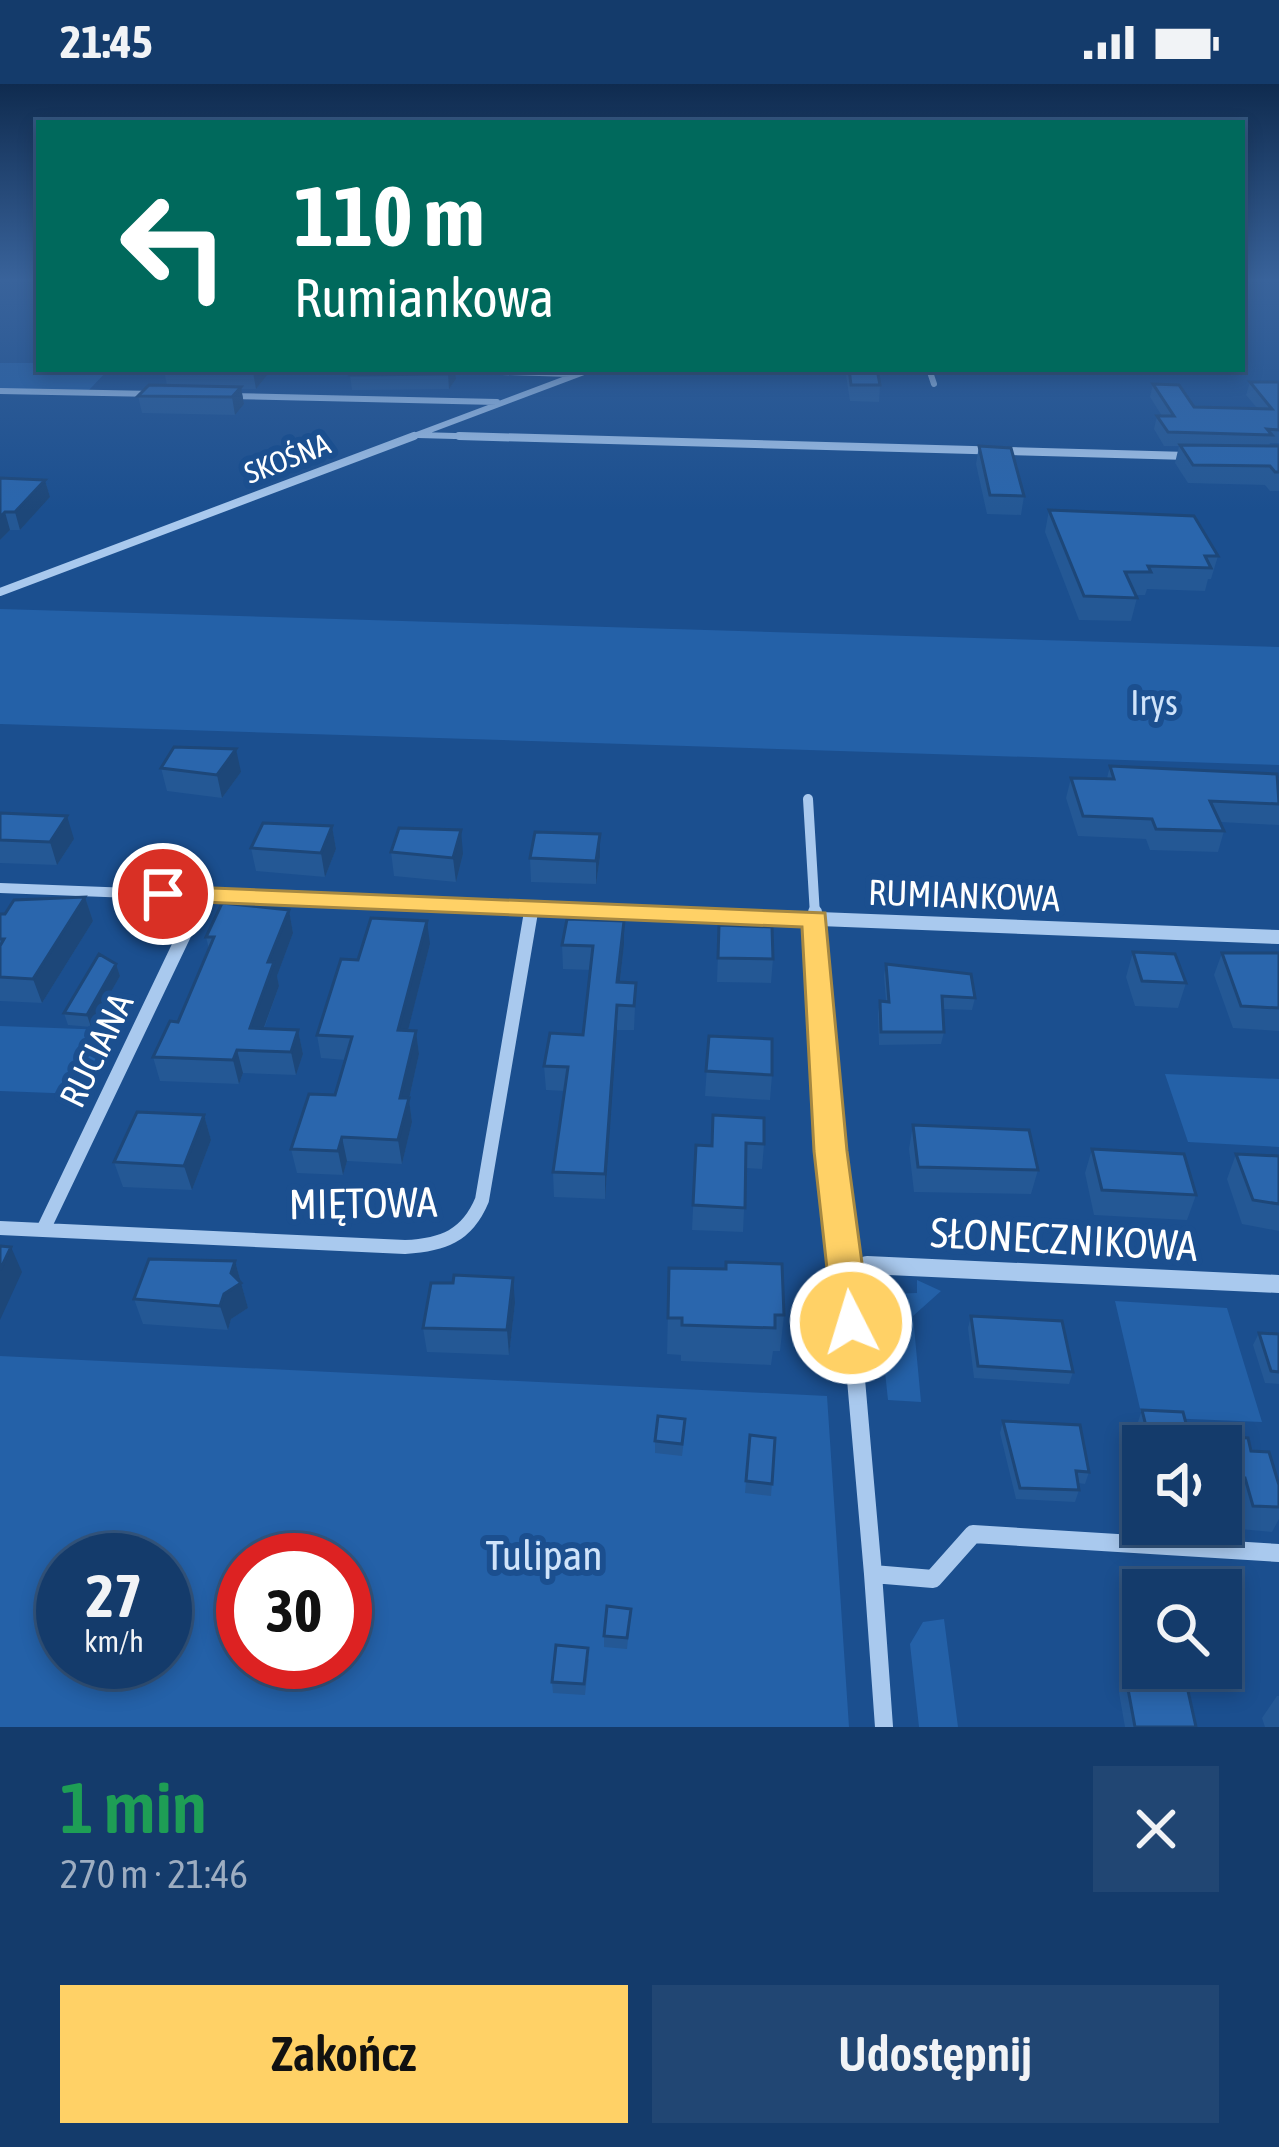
<!DOCTYPE html>
<html lang="pl">
<meta charset="utf-8">
<style>
body{margin:0;font-family:"Asap Condensed",sans-serif;background:#214673;color:#f1f3f6;height:100vh;display:flex;flex-direction:column;font-size:45px;white-space:nowrap}
*{box-sizing:border-box;margin:0}
p{font-size:39px;color:#9dadc1}
.icon{flex:none;width:66px;height:66px;fill:none;stroke:currentColor;stroke-width:2;stroke-linecap:round;stroke-linejoin:round}
.map{position:relative;height:1643px;overflow:hidden}
.drawer{display:flex;flex-direction:column;background:#143b6b;flex:1}
.drawer>*{flex:none}
.guide{position:absolute;left:36px;top:36px;width:1209px;height:252px;border-radius:0px;box-shadow:0 6px 18px #0003,0 0 0 3px #33557e;background:#00695c;color:#fff;overflow:hidden}
.controls{position:absolute;left:1122px;top:1341px;display:grid;gap:24px}
.controls a{display:grid;place-items:center;width:120px;height:120px;border-radius:0px;background:#143b6b;box-shadow:0 6px 18px #0003,0 0 0 3px #33557e;font-size:60px}
.speed{position:absolute;left:36px;top:1449px;display:flex;gap:24px;font-size:60px;font-weight:700;text-align:center}
.speed>*{display:grid;place-content:center;width:156px;height:156px;border-radius:50%;background:#143b6b;box-shadow:0 6px 18px #0003,0 0 0 3px #33557e;line-height:1}
.speed small{font-size:30px;font-weight:400}
.speed .limit{border:18px solid #d22;background:#fff;color:#111}
.pin{position:absolute;display:grid;place-items:center;width:102px;height:102px;color:#fff;margin:-51px;border:6px solid #fff;border-radius:50%;box-shadow:0 3px 12px #0007}
.me{position:absolute;width:132px;margin:-66px;rotate:355deg;stroke-linejoin:round;filter:drop-shadow(0 0 9px #0008)}
.turn{display:flex;align-items:center;gap:42px;height:252px;padding:0 60px;font-size:54px}
.turn .icon{width:156px;height:156px;stroke-width:2.5}
.turn b{display:block;font-size:84px;line-height:102px}
.round{display:grid;place-items:center;flex:none;width:126px;height:126px;border-radius:0px;background:#214673}
.overview{display:flex;align-items:center;justify-content:space-between;height:204px;padding:0 60px}
h1{font-size:72px;font-weight:600;line-height:90px;color:#1e9e55}
.action{display:flex;gap:24px;margin-top:auto;padding:24px 60px}
.action a{flex:1;height:138px;border-radius:0px;background:#ffd166;color:#111;font-size:48px;font-weight:600;line-height:138px;text-align:center}
.action a+a{background:#214673;color:#f1f3f6}
.status{display:flex;justify-content:space-between;align-items:center;height:84px;padding:0 60px;background:#143b6b;direction:ltr}
.status svg{height:33px;fill:currentColor}
.map>svg:first-child{display:block}
.green{fill:#2461a8;fill-rule:evenodd}
.lines{fill:none;stroke-linecap:round;stroke-linejoin:round}
.minor-far4{stroke:#a9c9ee;stroke-width:6}
.minor-far3{stroke:#a9c9ee;stroke-width:8}
.minor-far2{stroke:#a9c9ee;stroke-width:10}
.minor-far1{stroke:#a9c9ee;stroke-width:14}
.minor{stroke:#a9c9ee;stroke-width:18}
.wall{fill:#245895}
.shaded-wall{fill:#1d4779}
.building{fill:#2a66ad;stroke:#1d4779;stroke-width:3}
.route{fill:#ffd166;stroke:#a68842;stroke-width:3}
.labels{text-anchor:middle;dominant-baseline:central;stroke-width:12;stroke-linejoin:round;paint-order:stroke}
.far-street-label{font-size:30px;fill:#fff;stroke:#1b4f8f}
.park-label{font-size:36px;fill:#cfe3fa;stroke:#1b4f8f}
.street-label{font-size:36px;fill:#fff;stroke:#1b4f8f}
.near-street-label{font-size:42px;fill:#fff;stroke:#1b4f8f}
.near-park-label{font-size:42px;fill:#cfe3fa;stroke:#1b4f8f}
</style>
<div class="status"><b>21:45</b><svg viewBox="0 0 49 12"><path d="M0 12V9h3v3zM5 12V6h3v6zM10 12V3h3v9zM15 12V0h3v12zM26 1h20v11H26zM47 4h2v5h-2z"/></svg></div>
<div class="map">
<svg width="1279" height="1643" viewBox="0 0 1279 1643">
<rect width="100%" height="100%" fill="#1b4f8f"/>
<path class="green" d="M0,279h39v6h70l-21,22 -88,-2z
M0,525l1279,38v118l-1279,-41z
M0,942l109,4 -30,64 -79,-3z
M1165,990l114,5v68l-91,-5z
M917,1196l24,11 -28,25 8,86 -33,-2 -10,-94 9,-12 30,-1z
M1115,1217l112,7 35,114 -120,-5z
M0,1272l827,40 22,331h-849zM63,1476h102v102h-102zM243,1476h102v102h-102z
M944,1535l14,108h-39l-9,-83 13,-22z"/>
<g class="lines">
<path class="minor-far4" d="M929,285l5,15
M440,286l130,4
M0,307l155,3
M229,312l268,6
M418,351l151,4
M406,355l186,-70"/>
<path class="minor-far3" d="M459,352l729,20
M0,508l414,-156"/>
<path class="minor-far2" d="M808,715l7,116
M0,804l717,27
M194,831l9,-19
M531,831l1,-7"/>
<path class="minor-far1" d="M639,828l640,25
M815,828l15,239 16,117
M0,1144l405,19c38,-2 62,-11 77,-47l49,-288
M43,1146l152,-318
M846,1180l86,4"/>
<path class="minor" d="M846,1181l27,309
M867,1181l412,19
M884,1643l-11,-153 60,5 40,-45 306,19"/>
</g>
<path class="wall" d="M165,285h102l1,5 -12,15h-15l3,15 -9,11 -93,-2 -4,-17 29,-11 -3,-14z
M353,285h102l1,10 -7,10 -97,1 -2,-15z
M845,285h32l3,16 -1,17 -29,-1z
M1250,298h29v61h-9l-1,3h10v45h-9l-5,-6 -77,-2 -13,-20 4,-17h-15l-10,-17 3,-13h5l-12,-19 3,-13 41,23 63,1 -11,-13z
M979,362l45,50 -3,19 -34,-1 -11,-50z
M0,394l45,2 5,17 -30,33h-10l-10,10z
M1049,426l169,46 -7,23h-3l-3,12 -58,-2 -2,6h-9l1,3 -6,23 -52,-1 -34,-88z
M1110,682l169,12v47l-59,-3 4,9 -6,21 -68,-2 -4,-11 -68,-3 -12,-38 5,-20h36z
M161,684l80,4 -19,26 -55,-7z
M0,729l74,26 -17,26 -57,-2z
M332,742l4,23 -11,28 -69,-6 -5,-23z
M391,768l72,2 -7,28 -62,-6z
M600,773l-4,27 -65,-2 -1,-24z
M85,813l8,24 -51,82 -42,-2v-87z
M289,826l4,23 -16,43 2,10 -15,43 34,1 5,24 -7,21 -53,-2 -4,11 -79,-3 -7,-24 25,-35 31,-73 -3,-12z
M719,841l54,34 -2,24 -54,-1z
M430,860l-22,86 8,1 3,23 -10,45 3,23 -10,42 -55,-3 -4,14 -46,-2 -6,-24 44,-54 11,-35 -25,-2 -4,-23 41,-75z
M562,861h62l-4,37 16,1 -2,47h-17l-12,169 -51,-2 -1,-25 12,-81 -19,-1 -2,-24 39,-31 8,-65 -28,-1z
M1133,868l53,31 -8,25 -43,-2 -9,-29z
M1222,869h57v78l-46,-3 -19,-53z
M116,880l4,12 -29,51 -23,-2 -4,-12z
M886,880l89,34 -3,12 -29,-1 1,23 -3,12 -62,1 -1,-32 2,-12h6l-2,-25z
M709,952l63,39 -2,25 -65,-4z
M204,1031l7,25 -19,50 -69,-3 -9,-25z
M713,1031l51,29 -2,25 -16,-1 -3,64 -51,-2 4,-85 16,1z
M913,1041l125,45 -7,24 -117,-2 -5,-43z
M1092,1065l104,46 -9,25 -93,-5 -9,-42z
M1236,1070l43,2v75l-37,-7 -15,-45z
M235,1177l13,47 -17,11 -3,11 -85,-6 -9,-25z
M669,1184l115,47 -4,36h-7l-2,14 -90,-4v-6l-14,-1z
M515,1219l-6,52 -82,-3 -4,-24z
M971,1232l102,56 -4,12 -95,-6 -6,-50z
M1259,1249l20,1v50l-14,-1 -12,-38z
M1142,1326l50,36h-49l-5,-24z
M1003,1337l86,51 -4,12 -7,-1 1,7 -4,12 -59,-3 -16,-66z
M685,1347l-3,25 -27,-3v-12z
M750,1351l25,3 -4,58 -26,-3z
M1216,1352l35,15 28,34v34l-7,13 -32,-3 -7,-27 -12,-1v-55h-10z
M631,1525l-4,40 -23,-2v-11z
M589,1575l-4,36 -32,-2 -1,-11z
M1126,1594l70,49h-71l-6,-34z
M1277,1612h2v31h-14l-3,-9z"/>
<path class="shaded-wall" d="M256,285h11l1,5 -12,15 -3,-17z
M451,285h4l1,10 -7,10 -1,-15z
M241,303l3,17 -9,11 -3,-18z
M45,396l5,17 -30,33 -5,-18z
M5,428l5,18 -10,10v-23z
M236,665l5,23 -19,26 -5,-23z
M67,732l7,23 -17,26 -7,-23z
M332,742l4,23 -11,28 -4,-24z
M461,746l2,24 -7,28 -3,-24z
M600,750v23l-4,27v-23z
M85,813l8,24 -51,82 -9,-24z
M289,826l4,23 -16,43 2,10 -24,66 -5,-24 18,-66z
M427,837l3,23 -28,110 -4,-24z
M624,837v24l-7,62v-25z
M116,880l4,12 -29,51 -4,-12z
M617,921v25l-12,169v-25z
M298,946l5,24 -7,21 -5,-23z
M416,947l3,23 -10,45 3,23 -10,42 -4,-24 2,-42z
M237,966l6,23 -4,11 -6,-24z
M204,1031l7,25 -19,50 -8,-24z
M342,1053l5,24 -4,14 -5,-24z
M11,1163l11,25 -22,48v-50z
M235,1177l13,47 -17,11 -3,11 -8,-24z
M513,1194l2,25 -6,52 -2,-25z"/>
<path class="building" d="M165,285h91l-3,3 -89,-1z
M353,285h98l-3,5 -98,1z
M849,285h28l3,16h-29z
M1250,298h29v48l-12,-1 5,6 -104,-3 -11,-16h17l-21,-32 26,1 15,22 78,2z
M149,301l92,2 -9,10 -94,-1z
M1180,361l99,1v26h-4l-5,-6 -77,-1z
M979,362l32,2 13,48 -34,-1z
M0,394l45,2 -30,32h-10l-5,5z
M1049,426l145,6 24,40h-13l6,12 -63,-2 3,6h-26l12,26 -53,-2z
M174,663l62,2 -19,26 -56,-7z
M1110,682l167,8 2,30 -69,-3 14,30 -68,-2 -4,-10 -69,-3 -12,-38 43,1z
M0,729l67,3 -17,26 -50,-2z
M263,739l69,3 -11,27 -70,-5z
M399,744l62,2 -8,28 -62,-6z
M535,748l65,2 -4,27 -66,-3z
M85,813l-52,82 -33,-2v-31l4,-7h-4v-25h5l9,-14z
M222,819l67,7 -21,52h6l-24,66 48,2 -7,22 -54,-2 -4,10 -80,-3 17,-36 8,1 36,-85h-8z
M371,834l56,3 -29,109 18,1 -16,67h9l-11,42 -56,-3 -4,14 -47,-2 18,-55 26,1 17,-58 -35,-2 24,-76 17,1z
M567,835l57,2 -7,61 19,1 -2,23 -17,-1 -12,169 -52,-2 15,-105 -24,-1 6,-33 33,2 10,-89 -31,-1z
M719,841l53,2 1,32 -55,-1z
M1133,868l42,2 11,29 -44,-2z
M1222,869h57v55l-38,-2z
M99,870l17,10 -29,51 -23,-2z
M886,880l85,10 4,24 -33,-2 2,36h-63l-1,-31 9,1z
M709,952l63,3v36l-66,-4z
M137,1028l67,3 -20,51 -70,-4z
M713,1031l51,3v26l-18,-1 -1,65 -52,-3 3,-60 16,1z
M913,1041l116,5 9,40 -120,-3z
M1092,1065l92,5 12,41 -94,-5z
M1236,1070l43,2v48l-26,-4z
M0,1162l11,1 -11,23z
M149,1175l86,2 -4,12 10,10 -17,11 -4,12 -86,-7z
M726,1178l56,2 2,51h-9v13l-93,-3v-7h-14l1,-50 57,1z
M454,1191l59,3 -6,52 -84,-2 8,-45h22z
M971,1232l91,5 11,51 -95,-6z
M1259,1249l20,1v38l-8,-1z
M1142,1326l41,2 9,34h-41z
M658,1332l27,3 -3,25 -27,-3z
M1003,1337l77,4 9,47 -13,-1 3,19 -59,-2z
M750,1351l25,3 -3,46 -26,-3z
M1216,1352l32,2 3,13 18,1 10,33v22l-26,-1 -8,-28 -17,-1 -7,-24v-7h-2z
M607,1522l24,3 -4,29 -23,-2z
M556,1561l32,3 -4,36 -32,-2z
M1126,1594l60,4 10,45h-61z"/>
<linearGradient id="sky" x2="0" y2="1"><stop stop-color="#0f2b4f"/><stop offset="0.46" stop-color="#39639b"/><stop offset="1" stop-color="#39639b" stop-opacity="0"/></linearGradient>
<rect width="1279" height="426" fill="url(#sky)"/>
<path class="route" d="M163,802l662,27 22,238 23,172 -5,11 -14,5 -13,-5 -5,-11 -19,-172 -12,-224 -649,-27v-12z"/>
<g class="labels">
<g class="far-street-label">
<text transform="translate(287 374) rotate(-21)">SKOŚNA</text>
</g>
<g class="park-label">
<text x="1154" y="618">Irys</text>
</g>
<g class="street-label">
<text transform="translate(964 811) rotate(2)">RUMIANKOWA</text>
<text transform="translate(96 966) rotate(-64)">RUCIANA</text>
</g>
<g class="near-street-label">
<text transform="translate(363 1119) rotate(-1)">MIĘTOWA</text>
<text transform="translate(1064 1155) rotate(3)">SŁONECZNIKOWA</text>
</g>
<g class="near-park-label">
<text x="544" y="1471">Tulipan</text>
</g>
</g>
</svg>
<div class="controls">
<a><svg class="icon" aria-label="sound" viewBox="0 0 24 24"><path d="M4 9h4l5-4v14l-5-4H4zM17 9q2 3 0 6"/></svg></a>
<a><svg class="icon" aria-label="search" viewBox="0 0 24 24"><circle cx="10" cy="10" r="6"/><path d="M15 15l6 6"/></svg></a>
</div>
<div class="speed"><div>27<small>km/h</small></div><div class="limit">30</div></div>
<div class="pin" style="left:163px;top:810px;background:#d93025"><svg class="icon" aria-label="arrive" viewBox="0 0 24 24"><path d="M6 21V4h12l-3 4 3 4H6"/></svg></div>
<svg class="me" style="left:851px;top:1239px" viewBox="-20 -20 40 40"><circle r="17" fill="#ffd166" stroke="#fff" stroke-width="3"/><path d="M0-11L8 9 0 5-8 9z" fill="#fff"/></svg>
<div class="guide">
<div class="turn"><svg class="icon" aria-label="left" viewBox="0 0 24 24"><path d="M17 20v-9H6M10 6l-5 5 5 5"/></svg><div><b>110 m</b>Rumiankowa</div></div>
</div>
</div>
<section class="drawer">
<div class="overview"><div><h1>1 min</h1><p>270 m · 21:46</p></div><a class="round"><svg class="icon" aria-label="close" viewBox="0 0 24 24"><path d="M6 6l12 12M18 6L6 18"/></svg></a></div>
<div class="action"><a>Zakończ</a><a>Udostępnij</a></div>
</section>
